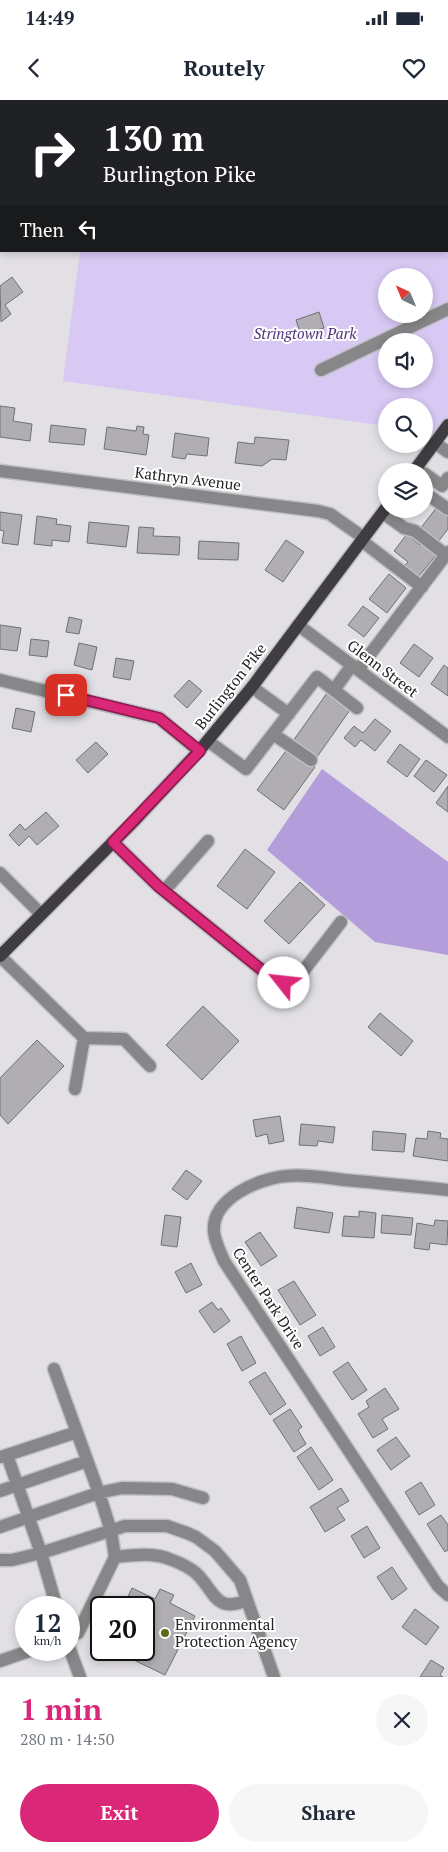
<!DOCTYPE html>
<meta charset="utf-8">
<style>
body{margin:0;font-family:"PT Serif",serif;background:#f6f6f7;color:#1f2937;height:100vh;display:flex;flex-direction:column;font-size:19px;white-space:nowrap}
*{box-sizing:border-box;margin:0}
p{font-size:16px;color:#747a83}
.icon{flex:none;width:28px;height:28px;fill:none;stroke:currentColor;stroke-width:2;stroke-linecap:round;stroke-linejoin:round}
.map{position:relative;height:1577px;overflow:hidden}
.side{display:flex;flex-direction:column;background:#fff;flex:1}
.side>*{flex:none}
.top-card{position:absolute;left:0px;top:0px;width:449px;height:152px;box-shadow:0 2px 8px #0003;background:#202124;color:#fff;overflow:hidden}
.needle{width:32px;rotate:316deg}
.fabs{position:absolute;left:378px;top:168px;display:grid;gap:10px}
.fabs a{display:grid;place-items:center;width:55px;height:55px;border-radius:50%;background:#fff;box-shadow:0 2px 8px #0003;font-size:25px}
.speed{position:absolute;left:15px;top:1496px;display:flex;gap:10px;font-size:25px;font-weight:700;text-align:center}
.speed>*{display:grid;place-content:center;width:65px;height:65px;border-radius:50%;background:#fff;box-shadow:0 2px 8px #0003;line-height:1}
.speed small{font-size:12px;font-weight:400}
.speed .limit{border:2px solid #111;border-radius:8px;background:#fff;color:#111}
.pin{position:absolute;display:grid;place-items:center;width:42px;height:42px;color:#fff;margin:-21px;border-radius:10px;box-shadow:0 2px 8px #0006}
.me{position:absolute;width:55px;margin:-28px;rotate:299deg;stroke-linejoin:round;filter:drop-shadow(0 0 4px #0008)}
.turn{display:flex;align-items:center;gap:18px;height:105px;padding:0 20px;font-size:22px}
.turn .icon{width:65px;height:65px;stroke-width:2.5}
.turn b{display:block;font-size:35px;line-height:42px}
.then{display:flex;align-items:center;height:48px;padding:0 20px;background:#0003;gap:10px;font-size:19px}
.round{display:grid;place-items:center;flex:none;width:52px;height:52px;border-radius:26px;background:#f6f6f7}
.head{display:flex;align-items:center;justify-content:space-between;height:85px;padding:0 20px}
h1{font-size:30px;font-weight:700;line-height:38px;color:#db2777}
.action{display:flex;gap:10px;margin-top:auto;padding:10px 20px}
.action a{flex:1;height:58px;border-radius:30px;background:#db2777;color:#fff;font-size:20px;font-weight:700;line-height:58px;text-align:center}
.action a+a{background:#f6f6f7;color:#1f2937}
.status{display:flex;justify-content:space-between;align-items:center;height:35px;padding:0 25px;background:#fff;direction:ltr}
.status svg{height:14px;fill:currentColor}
header{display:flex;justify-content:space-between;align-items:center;height:65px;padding:0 20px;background:#fff;font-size:22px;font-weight:700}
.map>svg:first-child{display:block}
.green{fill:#d7c8f4;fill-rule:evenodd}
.forest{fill:#b39ddb}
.building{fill:#b0aeb3;stroke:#717074}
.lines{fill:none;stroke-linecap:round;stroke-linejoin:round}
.minor-casing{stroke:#c0bec2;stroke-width:15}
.major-casing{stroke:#c0bec2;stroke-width:15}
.minor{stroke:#878688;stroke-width:12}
.major{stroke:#3f3d41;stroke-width:12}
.route-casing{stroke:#8e194d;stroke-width:12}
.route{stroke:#db2777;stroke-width:9}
.poi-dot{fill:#5b6c18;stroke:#fff;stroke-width:2}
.labels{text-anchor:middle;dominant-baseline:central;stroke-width:4;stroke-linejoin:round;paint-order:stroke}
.park-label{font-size:15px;font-style:italic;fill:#50317a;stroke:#fff}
.street-label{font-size:15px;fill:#242325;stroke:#fff}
.poi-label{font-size:15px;fill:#242325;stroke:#fff;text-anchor:start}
</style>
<div class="status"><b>14:49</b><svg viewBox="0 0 49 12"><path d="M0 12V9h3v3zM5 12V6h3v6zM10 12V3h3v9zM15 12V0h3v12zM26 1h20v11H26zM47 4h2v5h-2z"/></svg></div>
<header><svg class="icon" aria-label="back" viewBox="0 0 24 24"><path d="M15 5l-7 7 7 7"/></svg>Routely<svg class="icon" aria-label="heart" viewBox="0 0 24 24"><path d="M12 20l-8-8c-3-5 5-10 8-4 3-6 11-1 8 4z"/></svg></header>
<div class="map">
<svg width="448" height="1577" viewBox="0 0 448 1577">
<rect width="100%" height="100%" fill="#e2e0e5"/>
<path class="green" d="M448,86v239l-6,9 -18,-3v-25h-38v20l-323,-45 17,-130h368zM386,176h38v38h-38zM386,241h38v38h-38z"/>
<path class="forest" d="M322,669l126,93v93l-73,-13 -108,-92z"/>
<path class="building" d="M12,177l11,15 -18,13 6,9 -10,8 -1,-36z
M319,212l5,16 -23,7 -5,-15z
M0,306l15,2 -2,13 19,3 -2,17 -30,-4z
M51,325l35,4 -2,16 -35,-3z
M137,326l7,1 -1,7 6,1 -3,20 -42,-6 3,-22 29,4z
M175,333l34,5 -2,18 -20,-2 -2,5 -13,-2z
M255,337l34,3 -3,20 -14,-1 -10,7 -27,-3 3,-21 16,2z
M437,407l11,9v13l-10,13 -18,-13z
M0,412l22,3 -4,30 -16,-2 2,-12 -4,-1z
M37,416l20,3 -1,5 15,2 -2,16 -17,-2v6l-18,-2z
M89,422l40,4 -3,21 -39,-4z
M139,427l15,1 -1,8 27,1 -1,18 -42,-2z
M407,434l13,11 3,-4 15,12 -20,24 -14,-11 4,-4 -14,-11z
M286,440l18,12 -21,30 -18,-12z
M199,441l40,2 -1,17 -40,-1z
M389,474l17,14 -19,25 -18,-14z
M363,506l16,12 -15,19 -16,-12z
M69,517l13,3 -3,14 -13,-2z
M0,525l21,3 -4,23 -17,-2z
M31,539l18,2 -2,16 -18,-2z
M79,543l18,4 -5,23 -18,-5z
M414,544l19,14 -14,19 -19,-14z
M116,558l18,3 -4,19 -17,-3z
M444,565l4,3v28l-17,-12z
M189,580l13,11 -15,17 -13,-12z
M327,593l23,17 -33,47 -24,-16z
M16,608l19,4 -4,20 -19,-4z
M375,619l16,12 -16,20 -14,-11 -6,7 -11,-9 10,-12 9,7z
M96,642l12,12 -20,19 -12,-13z
M400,644l20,15 -13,18 -20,-15z
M288,648l27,19 -31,43 -27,-20z
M426,660l21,15 -13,17 -20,-16z
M448,686v26l-12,-9z
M46,712l13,14 -22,19 -8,-9 -10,10 -10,-11 11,-11 5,6z
M245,749l30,23 -28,37 -30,-23z
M300,782l25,23 -36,39 -25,-23z
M203,906l36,35 -37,39 -36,-35z
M380,913l33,28 -12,15 -33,-29z
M37,940l27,26 -56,58 -8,-9v-37z
M280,1016l4,25 -15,3 -2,-10 -11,3 -3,-17z
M301,1024l34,3 -2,16 -15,-2 -1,5 -18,-1z
M373,1031l33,3 -2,18 -32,-2z
M428,1031l13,2 -1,5 8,1v22l-35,-5 3,-18 11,1z
M186,1070l16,11 -15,19 -15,-11z
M297,1107l36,6 -4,20 -35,-5z
M359,1111l17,2 -2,25 -32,-2 2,-20 15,1z
M165,1115l16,2 -4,30 -16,-2z
M382,1115l31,3 -2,17 -30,-2z
M435,1120l13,1 -1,24 -17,-2 -1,7 -15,-2 3,-25 17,3z
M260,1132l17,24 -16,10 -16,-24z
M191,1163l11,22 -16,8 -11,-21z
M294,1181l22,34 -16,10 -22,-35z
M212,1202l6,8 3,-2 9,13 -16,12 -15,-22z
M323,1227l12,20 -15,9 -12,-20z
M241,1236l15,27 -14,8 -15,-27z
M348,1262l19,28 -15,10 -19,-28z
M265,1272l21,32 -16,11 -21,-33z
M385,1288l14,21 -17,10 6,10 -15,9 -15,-24 11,-7 -3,-6z
M290,1309l12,18 -4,3 8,14 -12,8 -21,-32z
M396,1337l14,19 -19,14 -14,-20z
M311,1347l22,33 -14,10 -22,-33z
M421,1382l14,23 -16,10 -14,-23z
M341,1388l8,13 -12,7 8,12 -20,12 -15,-25z
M441,1415l7,10v25l-3,2 -18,-28z
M367,1426l13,22 -16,10 -13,-22z
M392,1467l15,22 -15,11 -15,-23z
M132,1488l23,11 5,-10 14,6 -4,8 25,13 -30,59 -52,-25h31v-42h-32l4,-9 9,4z
M415,1509l24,18 -13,18 -24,-18z
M431,1560l13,8 -4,7 3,2h-23z"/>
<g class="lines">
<g class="minor-casing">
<path id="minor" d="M321,270l127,-61
M435,343l13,9
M0,371l318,40 12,3 34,24
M424,373l18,13 6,-8
M424,392l24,17
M383,413l21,15 11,3 31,24
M362,441l60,46
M298,525l150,112
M358,570l90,-118
M0,580l159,38 40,33
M252,587l37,27
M334,590l18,-25
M273,634l38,26
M208,641l38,28 71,-92 40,31
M113,742l45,44 115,93c12,4 17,3 28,-5l40,-52
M0,773l41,41
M164,791l44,-50
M0,856l84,82 40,1 26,27
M75,989l9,-51
M448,1090c-34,-4 -69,-7 -103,-10 -19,-2 -39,-6 -58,-4 -27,2 -76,22 -73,56 1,10 6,19 10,29l214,325 10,9
M54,1269l45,124 12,38 4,26 -37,76 -9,3
M7,1355l34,98 16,55
M1,1357l76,-25
M0,1391l87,-30
M0,1427l98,-34 24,-5 50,1 31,9
M115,1457c19,-2 39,-5 57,3 8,3 18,8 24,13 19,18 19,41 51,27
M0,1460h12l29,-7 84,-27h42l20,7 9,4 19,14 25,29 34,97
M69,1547l11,30
M0,1561l32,-11"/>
</g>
<g class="major-casing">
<path id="major" d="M414,371l34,-46
M0,856l135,-136 64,-69 53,-64 134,-179"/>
</g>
<use href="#minor" class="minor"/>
<use href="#major" class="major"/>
</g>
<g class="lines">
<g class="route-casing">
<path id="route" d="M66,595l93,23 41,33 -87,91 45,44 115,93 11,4"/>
</g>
<use href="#route" class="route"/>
</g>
<circle class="poi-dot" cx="165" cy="1533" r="5"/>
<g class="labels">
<g class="park-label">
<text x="305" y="233">Stringtown Park</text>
</g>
<g class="street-label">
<text transform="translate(188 378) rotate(7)">Kathryn Avenue</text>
<text transform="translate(383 568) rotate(37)">Glenn Street</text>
<text transform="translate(230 586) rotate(-52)">Burlington Pike</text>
<text transform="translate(269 1198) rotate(57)">Center Park Drive</text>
</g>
<g class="poi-label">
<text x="175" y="1524">Environmental<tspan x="175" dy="17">Protection Agency</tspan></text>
</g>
</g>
</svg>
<div class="fabs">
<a><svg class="needle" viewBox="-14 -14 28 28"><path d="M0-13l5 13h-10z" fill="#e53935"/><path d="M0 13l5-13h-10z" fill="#747a83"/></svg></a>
<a><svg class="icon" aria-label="sound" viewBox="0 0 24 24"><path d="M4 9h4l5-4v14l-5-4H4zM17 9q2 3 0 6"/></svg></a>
<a><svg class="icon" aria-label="search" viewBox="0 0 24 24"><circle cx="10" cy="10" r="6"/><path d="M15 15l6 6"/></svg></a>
<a><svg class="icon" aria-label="layers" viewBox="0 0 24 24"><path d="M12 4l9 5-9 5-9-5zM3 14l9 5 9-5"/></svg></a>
</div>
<div class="speed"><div>12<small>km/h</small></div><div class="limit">20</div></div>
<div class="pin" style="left:66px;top:595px;background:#d93025"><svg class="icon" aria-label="arrive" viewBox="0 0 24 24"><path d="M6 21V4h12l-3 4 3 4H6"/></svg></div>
<svg class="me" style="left:284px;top:883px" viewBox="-20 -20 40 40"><circle r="19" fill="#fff"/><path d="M0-13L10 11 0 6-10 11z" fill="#db2777"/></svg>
<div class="top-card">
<div class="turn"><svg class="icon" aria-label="right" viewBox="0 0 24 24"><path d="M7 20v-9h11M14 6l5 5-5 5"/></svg><div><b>130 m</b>Burlington Pike</div></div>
<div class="then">Then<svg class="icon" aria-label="left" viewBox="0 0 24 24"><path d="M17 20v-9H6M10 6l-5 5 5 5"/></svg></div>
</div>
</div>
<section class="side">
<div class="head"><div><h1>1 min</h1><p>280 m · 14:50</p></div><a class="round"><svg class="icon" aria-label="close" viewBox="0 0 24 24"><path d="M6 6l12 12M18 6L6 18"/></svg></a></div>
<div class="action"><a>Exit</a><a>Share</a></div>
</section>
